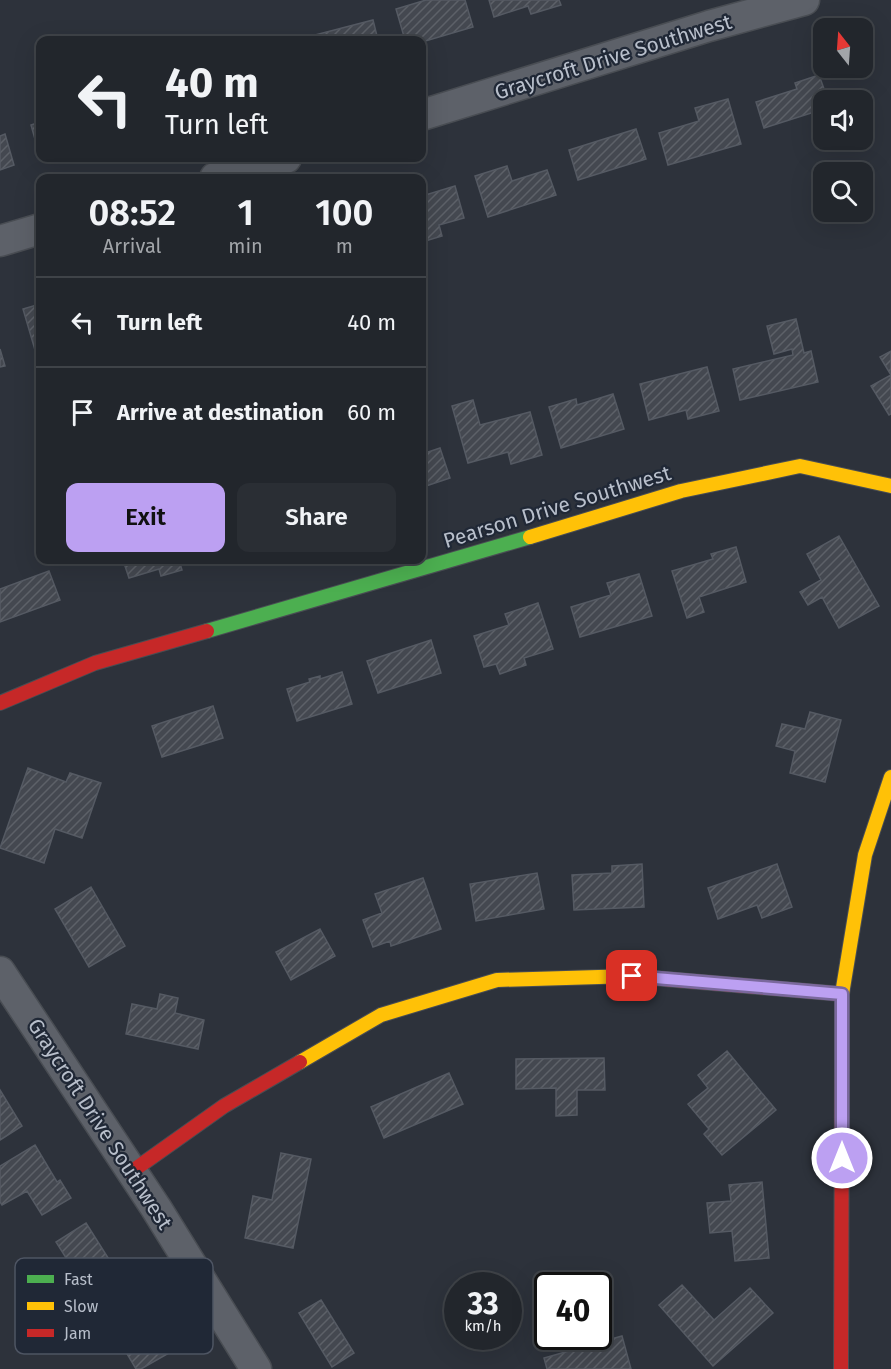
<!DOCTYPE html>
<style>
body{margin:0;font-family:"Fira Sans",sans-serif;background:#2a2e34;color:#f1f3f6;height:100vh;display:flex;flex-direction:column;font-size:22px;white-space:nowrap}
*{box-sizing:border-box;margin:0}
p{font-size:20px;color:#a2a5a9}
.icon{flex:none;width:33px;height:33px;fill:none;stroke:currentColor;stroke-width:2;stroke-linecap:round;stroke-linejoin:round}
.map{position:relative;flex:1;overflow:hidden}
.sheet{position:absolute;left:36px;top:174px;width:390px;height:390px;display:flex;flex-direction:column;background:#22262c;border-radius:12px;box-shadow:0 6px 24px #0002,0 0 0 2px #3f4348}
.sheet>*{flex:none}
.hud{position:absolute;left:36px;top:36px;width:390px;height:126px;border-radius:12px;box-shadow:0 6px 24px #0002,0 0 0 2px #3f4348;background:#22262c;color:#f1f3f6;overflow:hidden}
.needle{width:39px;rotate:343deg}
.buttons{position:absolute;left:813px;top:18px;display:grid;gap:12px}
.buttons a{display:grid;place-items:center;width:60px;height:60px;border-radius:12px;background:#22262c;box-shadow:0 6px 24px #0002,0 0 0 2px #3f4348;font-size:30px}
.speed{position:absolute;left:444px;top:1272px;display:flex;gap:12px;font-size:30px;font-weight:700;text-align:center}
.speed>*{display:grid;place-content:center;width:78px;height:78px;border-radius:50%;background:#22262c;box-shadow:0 6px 24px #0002,0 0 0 2px #3f4348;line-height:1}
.speed small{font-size:15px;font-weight:400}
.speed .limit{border:3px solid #111;border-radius:9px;background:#fff;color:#111}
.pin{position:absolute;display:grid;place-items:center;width:51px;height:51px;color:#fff;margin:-26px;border-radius:12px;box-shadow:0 3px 9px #0006}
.me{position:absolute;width:66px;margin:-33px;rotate:0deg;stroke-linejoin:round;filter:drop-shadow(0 0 4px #0008)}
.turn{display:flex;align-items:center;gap:21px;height:126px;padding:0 30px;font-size:27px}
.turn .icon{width:78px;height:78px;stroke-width:2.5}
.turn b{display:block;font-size:42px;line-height:51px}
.eta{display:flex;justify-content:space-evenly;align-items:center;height:102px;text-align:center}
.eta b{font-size:36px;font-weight:600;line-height:42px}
.primary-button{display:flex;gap:12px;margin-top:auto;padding:12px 30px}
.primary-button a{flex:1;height:69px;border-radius:12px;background:#bca0f2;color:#111;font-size:24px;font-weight:600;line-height:69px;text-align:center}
.primary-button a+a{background:#2a2e34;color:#f1f3f6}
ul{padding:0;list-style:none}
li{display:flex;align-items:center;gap:18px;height:90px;padding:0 30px;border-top:2px solid #3f4348}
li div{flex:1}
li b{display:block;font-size:22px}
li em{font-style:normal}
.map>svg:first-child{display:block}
.building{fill:url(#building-hatch);stroke:#555a63;stroke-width:1.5}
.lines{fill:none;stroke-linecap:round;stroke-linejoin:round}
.street-casing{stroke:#494d53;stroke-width:33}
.fast-casing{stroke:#494d53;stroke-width:16}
.slow-casing{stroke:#494d53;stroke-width:16}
.jam-casing{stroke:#494d53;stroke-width:16}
.street{stroke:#5d6169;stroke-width:30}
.fast{stroke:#4caf50;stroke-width:14}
.slow{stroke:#ffc107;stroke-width:14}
.jam{stroke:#c62828;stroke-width:14}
.route-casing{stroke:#7a689d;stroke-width:15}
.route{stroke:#bca0f2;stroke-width:10}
.labels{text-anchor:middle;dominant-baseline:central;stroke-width:4.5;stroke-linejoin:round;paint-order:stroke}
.street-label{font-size:21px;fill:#b8bfcb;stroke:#202836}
.key{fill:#202836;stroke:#4e5563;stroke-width:1.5}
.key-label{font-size:16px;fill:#b8bfcb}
</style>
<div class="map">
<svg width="891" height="1369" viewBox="0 0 891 1369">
<defs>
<pattern id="building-hatch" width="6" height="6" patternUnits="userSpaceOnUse" patternTransform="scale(1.5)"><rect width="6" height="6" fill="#444850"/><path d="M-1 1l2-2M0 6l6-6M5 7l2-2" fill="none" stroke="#5d6168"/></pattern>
</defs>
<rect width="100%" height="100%" fill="#2d323b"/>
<path class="building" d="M426,0h39l8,27 -51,15v-2h-17l-9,-31z
M489,0h70l2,5 -30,9 -3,-8 -34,11z
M373,20l5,20h-66l-1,-4z
M819,75l9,25h-4v9l-60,19 -8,-26 41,-13 -2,-6z
M728,99l13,45 -73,21 -9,-32 40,-12 -4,-13z
M40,122v35l-9,-32z
M636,129l10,30 -68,21 -9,-30z
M5,134l9,31 -14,5v-34z
M507,166l5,15 35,-11 9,25 -68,22 -13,-41z
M455,186l9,32 -25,7 3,11 -20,6v-46z
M40,304v63l-17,-58z
M796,319l8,34 7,-2 7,31 -78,18 -7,-31 60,-14 -1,-6 -18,5 -7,-28z
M0,349l5,17 -5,1z
M891,351v63l-2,1 -18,-29 20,-11 -11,-18z
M707,367l12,44 -31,8 -2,-9 -37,10 -9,-36z
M613,394l11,35 -63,19 -12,-41 27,-8 1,6z
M473,400l7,25 50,-13 12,43 -31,9 -3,-12 -40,11 -16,-57z
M440,448l10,30 -27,9 2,5 -3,1v-39z
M839,536l40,70 -40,22 -17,-31 -14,8 -8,-13 21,-12 -14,-26z
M736,547l10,35 -47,15 5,15 -17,6 -15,-47 41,-12 -2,-5z
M123,560h56l3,10 -21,6 -2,-7 -30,9z
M49,571l11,29 -60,22v-33z
M639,574l13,42 -72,21 -9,-30 40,-12 -4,-12z
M538,603l15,46 -29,9 2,7 -26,9 -4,-10 -12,3 -10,-31 35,-11 -4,-11z
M431,640l10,33 -63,20 -11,-32z
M342,672l10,32 -55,17 -10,-32 23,-7 -1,-3 11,-3v3z
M213,706l10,32 -61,19 -10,-31z
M810,712l31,8 -16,62 -35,-9 5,-22 -19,-5 6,-22 23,5z
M28,768l38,14 4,-9 31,10 -19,55 -27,-9 -11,34 -44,-15z
M642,864l2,43 -70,3 -2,-35 40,-2v-7z
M777,864l15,43 -30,11 -5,-13 -39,14 -10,-31z
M537,873l7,36 -68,12 -6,-37z
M423,878l18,51 -50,17 -1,-5 -17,6 -10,-27 19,-7 -7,-19z
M91,887l34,59 -36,21 -34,-58z
M320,929l15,27 -44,24 -15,-28z
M160,994l18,4 -3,15 29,7 -6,29 -72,-15 6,-30 25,5z
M727,1051l49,59 -54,45 -18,-21 5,-5 -21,-25 20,-16 -10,-13z
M604,1058l1,32h-28v25l-21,1v-28l-40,1v-30z
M449,1073l14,31 -79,34 -13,-31z
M0,1090l22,36 -22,14z
M35,1145l22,37 3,-2 11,18 -29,17 -15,-24 -25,14 -2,-3v-36z
M281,1153l30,6 -18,89 -48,-10 8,-42 19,4z
M762,1182l7,76 -34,3 -3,-30 -22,2 -3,-30 24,-2 -2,-16z
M86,1223l31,49 -30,19 -31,-49z
M682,1285l32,35 36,-32 23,25 -60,53 -54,-61z
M133,1294l36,59 -28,16h-5l-33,-56z
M321,1300l33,53 -22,14 -33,-54z
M622,1336l9,33h-84l-3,-11z"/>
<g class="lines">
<g class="street-casing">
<path id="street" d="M422,115l287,-89 95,-26
M215,178l71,-20
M0,241l40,-12
M0,972l156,236 100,161"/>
</g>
<g class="fast-casing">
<path id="fast" d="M207,631l323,-94"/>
</g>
<g class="slow-casing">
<path id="slow" d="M530,537l151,-46 119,-25 91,20
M300,1062l81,-47 116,-35 135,-4 21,2
M842,1064v-70l23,-139 26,-78"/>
</g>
<g class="jam-casing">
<path id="jam" d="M0,703l95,-40 112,-32
M653,978l189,16
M131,1172l93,-66 76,-44
M841,1369l1,-305"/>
</g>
<use href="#street" class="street"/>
<use href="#fast" class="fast"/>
<use href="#slow" class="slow"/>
<use href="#jam" class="jam"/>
</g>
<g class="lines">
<g class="route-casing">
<path id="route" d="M632,976l210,18v164"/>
</g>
<use href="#route" class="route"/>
</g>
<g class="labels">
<g class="street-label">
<text transform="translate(613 57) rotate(-17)">Graycroft Drive Southwest</text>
<text transform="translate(557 507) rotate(-17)">Pearson Drive Southwest</text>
<text transform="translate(100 1124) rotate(57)">Graycroft Drive Southwest</text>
</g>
</g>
<rect x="15" y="1258" width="198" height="96" rx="9" class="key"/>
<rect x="27" y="1275" width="27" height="8" fill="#4caf50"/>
<rect x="27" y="1302" width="27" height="8" fill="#ffc107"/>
<rect x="27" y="1329" width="27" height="8" fill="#c62828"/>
<g class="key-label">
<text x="64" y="1285">Fast</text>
<text x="64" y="1312">Slow</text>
<text x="64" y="1339">Jam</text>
</g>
</svg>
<div class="buttons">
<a><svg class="needle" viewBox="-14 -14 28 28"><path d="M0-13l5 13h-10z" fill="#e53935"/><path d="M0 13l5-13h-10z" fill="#a2a5a9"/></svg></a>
<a><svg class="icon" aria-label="sound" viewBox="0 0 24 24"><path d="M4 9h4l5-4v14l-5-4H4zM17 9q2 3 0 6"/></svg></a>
<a><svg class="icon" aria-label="search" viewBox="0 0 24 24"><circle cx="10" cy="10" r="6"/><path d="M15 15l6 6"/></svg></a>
</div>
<div class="speed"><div>33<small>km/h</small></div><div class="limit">40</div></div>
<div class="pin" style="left:632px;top:976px;background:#d93025"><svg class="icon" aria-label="arrive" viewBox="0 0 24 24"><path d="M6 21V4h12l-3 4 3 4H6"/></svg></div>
<svg class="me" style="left:842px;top:1158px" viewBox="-20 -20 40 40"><circle r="17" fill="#bca0f2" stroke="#fff" stroke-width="3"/><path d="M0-11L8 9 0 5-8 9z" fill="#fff"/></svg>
<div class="hud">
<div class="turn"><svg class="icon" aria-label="left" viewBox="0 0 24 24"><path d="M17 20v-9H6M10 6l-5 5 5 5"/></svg><div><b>40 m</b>Turn left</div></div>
</div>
<section class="sheet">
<div class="eta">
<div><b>08:52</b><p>Arrival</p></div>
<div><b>1</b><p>min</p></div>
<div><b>100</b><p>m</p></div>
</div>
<ul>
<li><svg class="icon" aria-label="left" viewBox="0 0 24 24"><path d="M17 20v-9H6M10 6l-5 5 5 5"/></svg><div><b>Turn left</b></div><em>40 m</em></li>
<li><svg class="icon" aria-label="arrive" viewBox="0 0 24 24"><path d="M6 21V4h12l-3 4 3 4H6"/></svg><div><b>Arrive at destination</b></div><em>60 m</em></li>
</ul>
<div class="primary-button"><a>Exit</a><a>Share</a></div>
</section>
</div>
